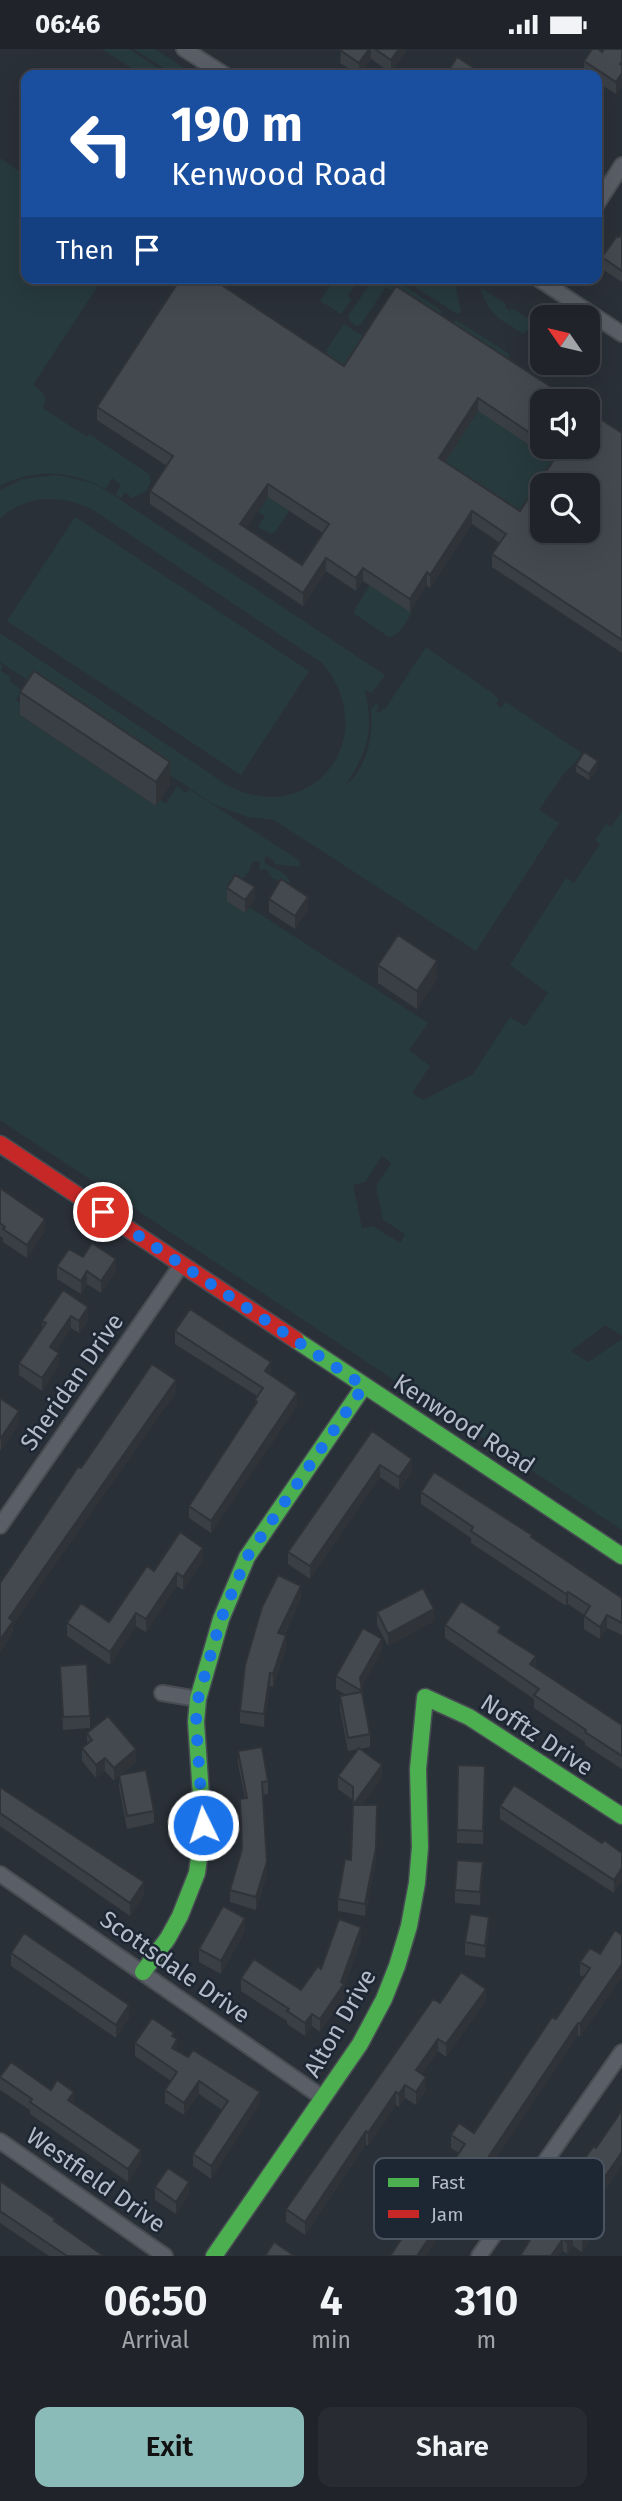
<!DOCTYPE html>
<style>
body{margin:0;font-family:"Fira Sans",sans-serif;background:#282c32;color:#f1f3f6;height:100vh;display:flex;flex-direction:column;font-size:26px;white-space:nowrap}
*{box-sizing:border-box;margin:0}
p{font-size:23px;color:#a2a4a8}
.icon{flex:none;width:38px;height:38px;fill:none;stroke:currentColor;stroke-width:2;stroke-linecap:round;stroke-linejoin:round}
.map{position:relative;height:2207px;overflow:hidden}
.details{display:flex;flex-direction:column;background:#20242a;flex:1}
.details>*{flex:none}
.top-card{position:absolute;left:21px;top:21px;width:581px;height:214px;border-radius:14px;box-shadow:0 7px 28px #0002,0 0 0 2px #3d4147;background:#1a4fa0;color:#fff;overflow:hidden}
.needle{width:46px;rotate:304deg}
.buttons{position:absolute;left:530px;top:256px;display:grid;gap:14px}
.buttons a{display:grid;place-items:center;width:70px;height:70px;border-radius:14px;background:#20242a;box-shadow:0 7px 28px #0002,0 0 0 2px #3d4147;font-size:35px}
.pin{position:absolute;display:grid;place-items:center;width:60px;height:60px;color:#fff;margin:-30px;border:4px solid #fff;border-radius:50%;box-shadow:0 2px 7px #0007}
.me{position:absolute;width:77px;margin:-38px;rotate:356deg;stroke-linejoin:round;filter:drop-shadow(0 0 5px #0008)}
.turn{display:flex;align-items:center;gap:24px;height:147px;padding:0 35px;font-size:32px}
.turn .icon{width:91px;height:91px;stroke-width:2.5}
.turn b{display:block;font-size:49px;line-height:60px}
.then{display:flex;align-items:center;height:66px;padding:0 35px;background:#0003;gap:14px;font-size:26px}
.eta{display:flex;justify-content:space-evenly;align-items:center;height:119px;text-align:center}
.eta b{font-size:42px;font-weight:600;line-height:49px}
.button{display:flex;gap:14px;margin-top:auto;padding:14px 35px}
.button a{flex:1;height:80px;border-radius:14px;background:#8bbbb9;color:#111;font-size:28px;font-weight:600;line-height:80px;text-align:center}
.button a+a{background:#282c32;color:#f1f3f6}
.status{display:flex;justify-content:space-between;align-items:center;height:49px;padding:0 35px;background:#20242a;direction:ltr}
.status svg{height:19px;fill:currentColor}
.map>svg:first-child{display:block}
.green{fill:#273a3e;fill-rule:evenodd}
.lines{fill:none;stroke-linecap:round;stroke-linejoin:round}
.street-casing{stroke:#484c53;stroke-width:18}
.fast-casing{stroke:#484c53;stroke-width:19}
.jam-casing{stroke:#484c53;stroke-width:19}
.street{stroke:#5a5e66;stroke-width:14}
.fast{stroke:#4caf50;stroke-width:16}
.jam{stroke:#c62828;stroke-width:16}
.wall{fill:#3a3f45;fill-rule:evenodd}
.shaded-wall{fill:#303338}
.building{fill:#444950;stroke:#303338;stroke-width:2;fill-rule:evenodd}
.route{stroke:#1a73e8;stroke-width:12;stroke-dasharray:0 21.6}
.labels{text-anchor:middle;dominant-baseline:central;stroke-width:5;stroke-linejoin:round;paint-order:stroke}
.street-label{font-size:24px;fill:#b4bcc9;stroke:#1d2633}
.key{fill:#1d2633;stroke:#4a5360;stroke-width:2}
.key-label{font-size:19px;fill:#b4bcc9}
</style>
<div class="status"><b>06:46</b><svg viewBox="0 0 49 12"><path d="M0 12V9h3v3zM5 12V6h3v6zM10 12V3h3v9zM15 12V0h3v12zM26 1h20v11H26zM47 4h2v5h-2z"/></svg></div>
<div class="map">
<svg width="622" height="2207" viewBox="0 0 622 2207">
<rect width="100%" height="100%" fill="#2a3038"/>
<path class="green" d="M102,0h27l40,26h-27z
M134,0h21l39,26h-20z
M0,109l26,18v102h77l-70,107c9,7 16,10 10,23l44,29 2,-3 60,40 2,8 -6,10 -13,6 -7,-6 -4,6 -6,-3 6,-10 -9,-7 -6,11c-35,-18 -71,-22 -106,-3z
M335,229h30l-4,7 -5,-2 -8,13 4,3 -11,15 -21,-13z
M374,229h19l49,33 -2,4 13,8 3,-3 52,33 2,5 -5,8 -119,-79 -25,37 -5,2 -7,-6 -1,-4z
M401,229h53l7,34 -4,2z
M481,239l25,16 -1,3 5,4 2,-3 21,14 -8,11h-3c-21,-13 -35,-19 -41,-45z
M344,275l26,16 -26,41 -17,-28v-4z
M478,362l81,54 -17,20 -22,39 -81,-53z
M58,426l34,8 15,8 278,184 -13,18 -7,-3c9,43 3,60 -19,95 22,-19 27,-49 25,-76l5,-5 3,1 -3,6 4,2 3,-5 2,1 41,-62 66,46 7,7 -3,4 5,4 5,-6 76,51 -8,11 -10,9 -25,37 20,13 -83,128 -202,-131 -26,-3 -33,-12 -215,-143v-29l227,152c83,45 158,-47 95,-122l-227,-152c-32,-17 -67,-17 -95,7v-28l23,-11z
M268,448l21,14 -13,20 -6,3 -12,-7 7,-11 -7,-4z
M75,468l234,154 -68,104 -234,-154z
M370,536l42,28c-7,9 -11,22 -23,24l-33,-22 -2,-4z
M0,615l3,2 -2,5 10,6 -2,4 13,9 -6,10 10,7 -5,9 135,90 4,-6 6,4 11,-18 9,7 3,-4 111,72 -1,6 -25,-3 1,-3 -9,-5 -2,4 2,4c9,6 20,7 24,18l-2,3 -16,-7 -6,-9 -7,1 1,-9 -8,1 -3,10 -14,15 10,26 4,-6 179,116 -19,27 21,16 -18,27 11,7 50,-26 37,-57 15,9 23,-33 -38,-28 56,-87 8,5 26,-39 -5,-4 11,-16 5,3 11,-16v525l-17,-11 -34,26 17,11 34,-23v191l-622,-410zM382,1107l9,7 -15,23 7,34 22,14 -5,9 -27,-17 -11,2 -9,-43 12,-3z"/>
<g class="lines">
<g class="street-casing">
<path id="street" d="M184,0l41,26
M597,155l25,-39
M537,229l85,56
M0,1477l182,-262
M162,1644l36,6
M0,1825l323,224
M0,2092l165,115
M479,2207l143,-204"/>
</g>
<g class="fast-casing">
<path id="fast" d="M296,1291l326,216
M143,1923l25,-34 12,-22 17,-43 6,-48 -7,-103 2,-23 23,-80 26,-62 117,-171
M214,2207l146,-212 24,-45 13,-33 12,-40 8,-43 3,-36 -2,-78 7,-72 44,20 153,99"/>
</g>
<g class="jam-casing">
<path id="jam" d="M0,1095l296,196"/>
</g>
<use href="#street" class="street"/>
<use href="#fast" class="fast"/>
<use href="#jam" class="jam"/>
</g>
<path class="wall" d="M341,0h65v2l-15,22 -20,-14 -11,16 -20,-12z
M622,0v37l-6,8 -19,-12v-7h-10l-3,-2v-12z
M622,184v49l-20,-13v-12z
M344,317l198,35v45h46l34,-13v220l-130,-86v-13l8,-11 -28,-19 -42,64 -3,-3 -17,27 -47,-31 -7,10 -30,-20 -23,35 -153,-102v-13l17,-25 -70,-46v-13zM478,362l75,50 -33,50 -75,-49zM268,448l55,36 -21,32 -56,-37z
M20,643l150,93 -14,21 -136,-91z
M576,716l22,3 -9,12 -13,-8z
M227,839l28,11 -10,14 -18,-12z
M269,850l39,11 -13,19 -26,-17z
M378,916l59,14 -20,30 -39,-26z
M0,1139l45,43 -18,27 -24,-16v-4l-3,-2z
M83,1208l33,14 -15,22 -14,-9 -6,10 -24,-15v-13z
M63,1241l25,30 -9,13 -8,-5 -15,23 3,15 -17,25 -23,-16v-12l23,-35v-7z
M175,1282l96,44 26,31 -86,127 -22,-15v-12l66,-101v-5l2,-4 -82,-52z
M0,1349l19,26 -18,26 -1,-1z
M372,1382l40,40 -13,19 -19,-13 -70,102 -22,-15v-12z
M421,1443l111,46 90,60v37l-15,-7 -7,11 -16,-10v-14l-16,-11 -2,2 -95,-63v-5l-50,-34z
M203,1511l-20,30 -6,-4 -31,46 -10,-6 -26,39 -43,-29v-13l42,-1 45,-51z
M301,1550l-17,36 2,13 -13,39 -3,-1 -6,41 -24,-4v-12z
M377,1563l57,9 -46,25 -11,-21z
M445,1576l56,9 35,34 86,57v44l-37,-24v-3l-51,-34v-9l-89,-61z
M382,1602l-21,37 9,46v13l-10,2 22,29 -20,27 14,55 -11,56 -27,-5v-12l13,-39 2,-60 -15,-11v-13l20,-27 -10,2 -8,-42v-13l6,-1 -10,-6v-13z
M60,1617l30,50v12l-27,2z
M87,1684l49,29 -14,12 32,37v12l-27,6 -8,-42v-11l-5,5 -9,-10 -9,7 -14,-17v-13l5,-4z
M238,1702l30,30v13l-5,1 4,80 -11,35 -26,-8v-12l12,-39 -2,-52 5,-1 -7,-34z
M458,1716l27,1 -2,78 -26,-1z
M0,1738l144,108 -14,21 -130,-90z
M500,1757l122,47 -8,40 -114,-74z
M483,1826l-3,30 -25,-2v-13z
M489,1881l-4,28 -20,-3v-13z
M245,1882l-24,43 -22,-12v-13z
M622,1886v42l-42,60 -2,-2 -119,179 -4,-2 -29,44h-36l69,-103 -8,-5v-13l23,-2 82,-114 28,-42 -4,-2v-13l20,-8z
M361,1891l-17,48v9l-24,35 -8,-6 -7,10 -18,-12v-3l-46,-30v-13l60,12 20,-21z
M11,1904l118,65 -13,20 -105,-72z
M486,1952l-40,56 -8,-6 -16,23 4,16 -10,15 -11,-7 -6,9 -3,-2 -28,41 -2,-2 -61,91 -19,-13v-13l154,-206z
M174,1988l3,14 83,53 -49,75 -18,-13v-12l29,-44 -23,-16 -15,21 -19,-12v-13l6,-9 -36,-25v-13z
M0,2028l51,13 90,73 -13,19 -98,-68v-4l-30,-20z
M622,2061v55l-29,42 7,18 -18,27 -9,-6 -6,8 -4,-3 -43,5z
M0,2132l55,41 49,34h-55l-49,-33z
M155,2138l34,8 -13,19 -21,-14z"/>
<path class="shaded-wall" d="M369,0h2v10l-11,16 -1,-12z
M399,0h7v2l-15,22v-13z
M622,12v25l-6,8v-12l4,-18z
M602,55v12l-5,7v-11z
M478,349v13l-39,60v-13z
M268,435v13l-28,40v-13z
M472,462v13l-42,64v-13z
M326,509v13l-23,35v-13z
M363,519v13l-7,10v-13z
M427,523v13l-17,27v-13z
M598,712v7l-9,12v-6z
M170,713v23l-14,21v-24z
M255,838v12l-10,14v-13z
M308,848v13l-13,19v-13z
M437,912v18l-20,30v-18z
M45,1170v12l-18,27v-13z
M116,1210v12l-15,22v-12z
M87,1222v13l-6,10v-13z
M88,1258v13l-9,13v-12z
M71,1267v12l-21,32v-13z
M59,1304v13l-17,25v-13z
M271,1313v13l-6,-4z
M176,1331v13l-163,232v8l-13,20v-13l9,-22z
M297,1344v13l-86,127v-12z
M19,1362v13l-18,26v-12z
M412,1410v12l-13,19v-13z
M380,1416v12l-70,102v-13z
M203,1499v12l-20,30v-13z
M177,1524v13l-31,46v-13z
M301,1537v13l-23,47v-13z
M568,1543v12l-2,2v-12z
M434,1560v12l-46,25v-12z
M136,1564v13l-26,39v-13z
M607,1566v13l-7,11v-12z
M286,1586v13l-13,39v-13z
M382,1590v12l-22,40v-13z
M536,1607v13l-6,-5z
M270,1624v13l-6,41v-13z
M136,1700v13l-22,19v-13z
M105,1709v13l-9,7v-13z
M382,1716v13l-29,40v-13z
M377,1756l-1,55 -11,56v-12z
M267,1813v13l-11,35v-13z
M483,1813v13l-3,30v-13z
M622,1819v13l-8,12v-13z
M144,1833v13l-14,21v-13z
M489,1868v13l-4,28v-12z
M245,1869v13l-24,43v-13z
M361,1878v13l-17,48v9l-24,35v-13l21,-37z
M622,1915v13l-42,60v-13z
M486,1940v12l-40,56v-13z
M129,1956v13l-13,20v-13z
M312,1965v12l-7,10v-13z
M578,1974v12l-119,179v-13z
M174,1984v12l3,-6v13l-5,9v-25z
M438,1990v12l-22,32v-13z
M426,2028v13l-10,15v-13z
M199,2032v13l-15,21v-12z
M405,2036v13l-6,9v-13z
M74,2043v12l-6,-4z
M260,2043v12l-49,75v-13z
M396,2043v13l-28,41v-13z
M366,2082v13l-61,91v-13z
M141,2101v13l-13,19v-13z
M622,2103v13l-35,50v-12z
M189,2133v13l-13,19v-12z
M455,2150v13l-29,44h-9z
M600,2163v13l-18,27v-13z
M573,2184v13l-6,8v-12z
M563,2190v12l-4,5h-8z"/>
<path class="building" d="M341,0h28l-10,14 -19,-13z
M375,0h24l-8,11z
M592,0h6l4,3 2,-3h18v12l-2,3 2,1v8l-6,9 -32,-21z
M457,8l28,18h-39z
M597,52l5,3 -5,8z
M622,184v38l-20,-14 15,-21 2,1z
M181,229h30l133,88 52,-80 177,115h-31v40l-64,-43 -39,60 81,53 39,-59 -8,-6h37v-35l34,22v207l-130,-86 14,-20 -34,-23 -42,64 -3,-3 -17,27 -47,-31 -7,10 -30,-20 -23,35 -153,-102 23,-35 -76,-49zM268,435l61,40 -27,41 -62,-41zM542,436h46v45h-46z
M34,622l136,91 -14,20 -136,-90z
M584,703l14,9 -9,13 -13,-9z
M235,826l20,12 -10,13 -18,-12z
M281,830l27,18 -13,19 -26,-17z
M398,886l39,26 -20,30 -39,-26z
M0,1139l45,31 -18,26 -24,-16 2,-2 -5,-4z
M92,1194l24,16 -15,22 -14,-10 -6,10 -24,-15 12,-17 14,8z
M63,1241l25,17 -9,14 -8,-5 -21,31 9,6 -17,25 -23,-15 27,-40 -4,-2z
M190,1260l81,53 -6,9 32,22 -86,128 -22,-15 68,-104 -2,-2 8,-12 -88,-57z
M152,1315l24,16 -167,238 4,3 -13,19v-57l78,-116 3,1z
M0,1349l19,13 -18,27 -1,-1z
M372,1382l40,28 -13,18 -19,-12 -70,101 -22,-14z
M434,1423l98,63 -1,2 91,61v25l-15,-8 -7,12 -16,-11 6,-10 -22,-14 -2,2 -95,-63 2,-4 -52,-35z
M180,1483l23,16 -20,29 -6,-4 -31,46 -10,-6 -26,39 -43,-29 14,-20 28,19 38,-56 7,5z
M278,1526l23,11 -23,47 8,2 -13,39 -3,-1 -6,41 -24,-3 5,-46 17,-58z
M423,1539l11,21 -46,25 -11,-22z
M461,1552l40,26 -3,5 38,24 -6,8 92,61v31l-37,-24 1,-2 -52,-35 5,-6 -94,-64z
M363,1579l19,11 -22,39 2,13 -26,-15z
M87,1615l3,52 -27,1 -3,-51z
M362,1643l8,42 -22,4 -8,-42z
M108,1667l28,33 -22,19 -9,-10 -9,7 -14,-17 10,-8 -5,-7z
M262,1698l6,34 -6,1 5,80 -11,35 -26,-7 12,-41 -2,-50 7,-1 -9,-47z
M359,1699l23,17 -29,40v-18l-15,-11z
M458,1716l27,1 -2,65 -26,-1z
M146,1721l8,41 -27,5 -8,-41z
M514,1736l88,58 2,-3 18,13v15l-8,12 -114,-74z
M0,1738l144,95 -14,21 -130,-90z
M353,1756h24l-1,43 -11,56 -27,-5 7,-40 6,1z
M457,1811l26,2 -3,30 -25,-2z
M223,1857l22,12 -24,43 -22,-12z
M470,1865l19,3 -4,29 -20,-4z
M339,1870l22,8 -20,55 3,2 -24,35 -8,-5 -7,9 -18,-12 2,-2 -48,-31 13,-19 47,31 17,-24 3,3z
M615,1881l7,5v29l-42,60 -2,-1 -119,178 -4,-2 -38,57h-27l75,-112 -14,-9 8,-12 15,10 78,-116 4,2 34,-51 -10,-6 10,-14 10,6z
M24,1884l105,72 -13,20 -105,-72z
M461,1923l25,17 -40,55 -8,-5 -22,31 10,7 -10,15 -11,-7 -6,9 -3,-2 -28,41 -2,-2 -61,91 -19,-13 147,-210 7,4z
M152,1969l22,15 -2,3 5,3 -5,9 16,9 5,-7 67,42 -49,74 -18,-12 35,-53 -29,-20 -15,22 -19,-13 12,-18 -42,-29z
M11,2013l40,28 6,-10 17,12 -6,8 73,50 -13,19 -98,-67 2,-3 -32,-22z
M622,2061v42l-35,51 13,9 -18,27 -9,-6 -6,9 -4,-3 -12,17h-31l43,-69 31,-41 2,2z
M168,2119l21,14 -13,20 -21,-15z
M0,2132l55,38 -1,2 50,35h-37l-67,-45z
M274,2193l21,14h-30z"/>
<g class="lines">
<path class="route" d="M103,1163l261,174 -117,171 -26,62 -23,80 -2,23 7,103"/>
</g>
<g class="labels">
<g class="street-label">
<text transform="translate(72 1333) rotate(-55)">Sheridan Drive</text>
<text transform="translate(464 1375) rotate(33)">Kenwood Road</text>
<text transform="translate(537 1686) rotate(33)">Nofftz Drive</text>
<text transform="translate(175 1918) rotate(35)">Scottsdale Drive</text>
<text transform="translate(340 1974) rotate(-60)">Alton Drive</text>
<text transform="translate(96 2131) rotate(35)">Westfield Drive</text>
</g>
</g>
<rect x="374" y="2109" width="230" height="81" rx="10" class="key"/>
<rect x="388" y="2129" width="31" height="9" fill="#4caf50"/>
<rect x="388" y="2161" width="31" height="8" fill="#c62828"/>
<g class="key-label">
<text x="431" y="2140">Fast</text>
<text x="431" y="2172">Jam</text>
</g>
</svg>
<div class="buttons">
<a><svg class="needle" viewBox="-14 -14 28 28"><path d="M0-13l5 13h-10z" fill="#e53935"/><path d="M0 13l5-13h-10z" fill="#a2a4a8"/></svg></a>
<a><svg class="icon" aria-label="sound" viewBox="0 0 24 24"><path d="M4 9h4l5-4v14l-5-4H4zM17 9q2 3 0 6"/></svg></a>
<a><svg class="icon" aria-label="search" viewBox="0 0 24 24"><circle cx="10" cy="10" r="6"/><path d="M15 15l6 6"/></svg></a>
</div>
<div class="pin" style="left:103px;top:1163px;background:#d93025"><svg class="icon" aria-label="arrive" viewBox="0 0 24 24"><path d="M6 21V4h12l-3 4 3 4H6"/></svg></div>
<svg class="me" style="left:203px;top:1776px" viewBox="-20 -20 40 40"><circle r="17" fill="#1a73e8" stroke="#fff" stroke-width="3"/><path d="M0-11L8 9 0 5-8 9z" fill="#fff"/></svg>
<div class="top-card">
<div class="turn"><svg class="icon" aria-label="left" viewBox="0 0 24 24"><path d="M17 20v-9H6M10 6l-5 5 5 5"/></svg><div><b>190 m</b>Kenwood Road</div></div>
<div class="then">Then<svg class="icon" aria-label="arrive" viewBox="0 0 24 24"><path d="M6 21V4h12l-3 4 3 4H6"/></svg></div>
</div>
</div>
<section class="details">
<div class="eta">
<div><b>06:50</b><p>Arrival</p></div>
<div><b>4</b><p>min</p></div>
<div><b>310</b><p>m</p></div>
</div>
<div class="button"><a>Exit</a><a>Share</a></div>
</section>
